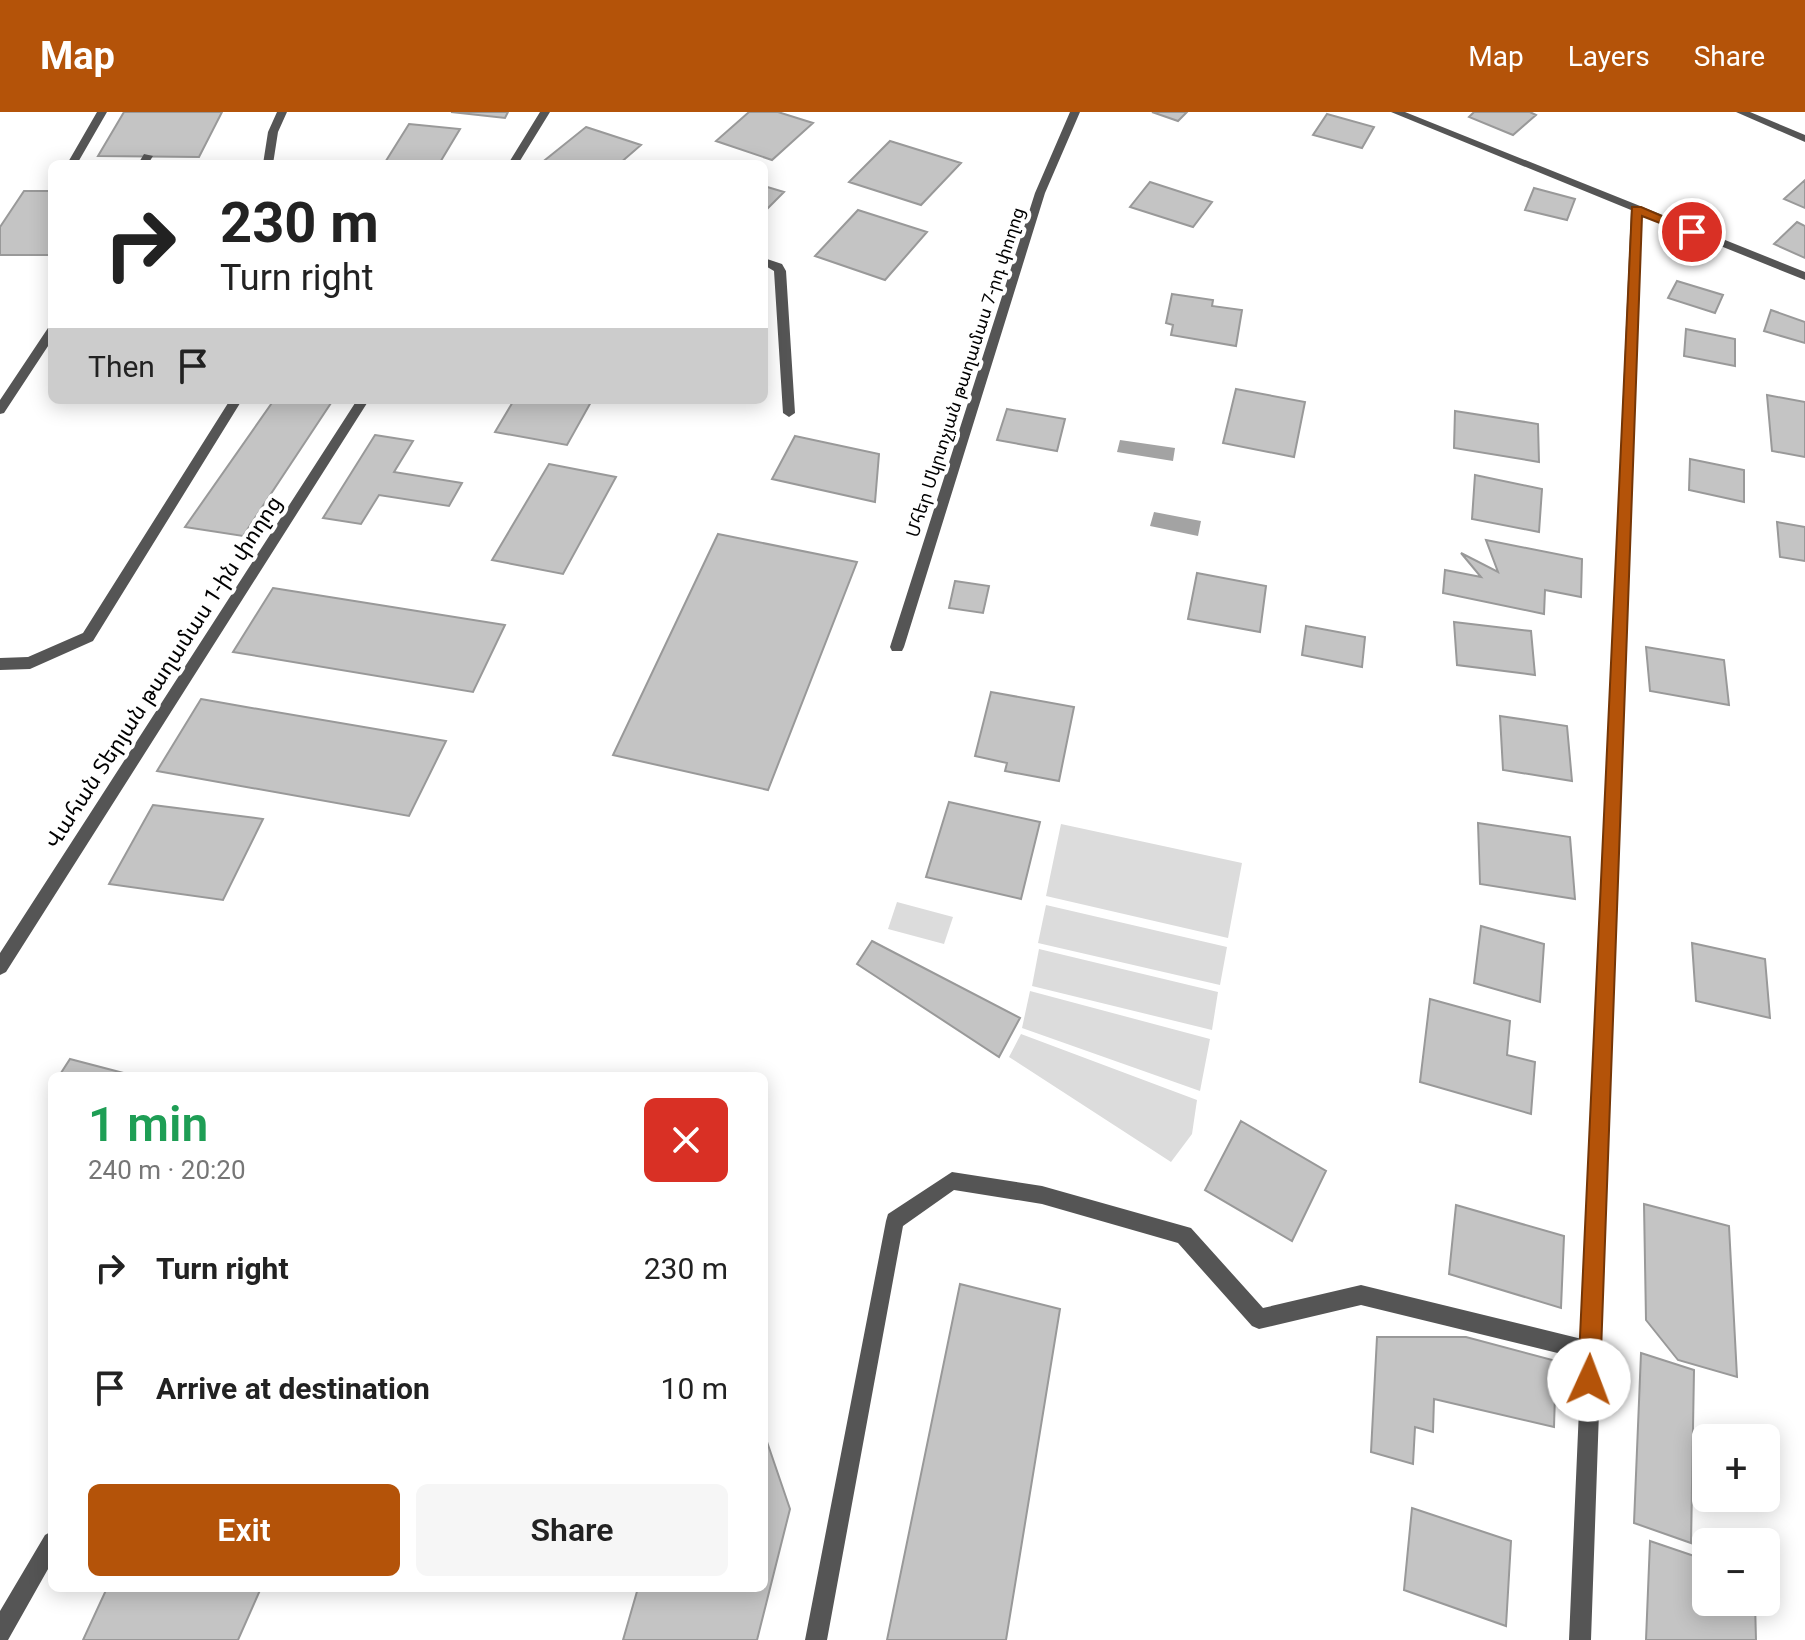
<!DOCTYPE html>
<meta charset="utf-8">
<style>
body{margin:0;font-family:Roboto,"Noto Sans Armenian",sans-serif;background:#f6f6f6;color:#222;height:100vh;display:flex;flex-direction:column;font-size:30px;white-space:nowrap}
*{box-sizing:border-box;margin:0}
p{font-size:26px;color:#767676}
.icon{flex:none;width:44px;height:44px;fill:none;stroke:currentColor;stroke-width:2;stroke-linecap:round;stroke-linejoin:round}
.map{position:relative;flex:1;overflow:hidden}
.sheet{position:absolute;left:48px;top:960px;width:720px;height:520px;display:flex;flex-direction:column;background:#fff;border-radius:12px;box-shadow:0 4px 20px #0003}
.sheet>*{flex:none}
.banner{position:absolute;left:48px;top:48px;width:720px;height:244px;border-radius:12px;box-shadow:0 4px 20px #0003;background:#fff;color:#222;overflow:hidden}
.buttons{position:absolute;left:1692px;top:1312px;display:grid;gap:16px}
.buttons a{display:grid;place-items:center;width:88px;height:88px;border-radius:12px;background:#fff;box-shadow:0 4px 20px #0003;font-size:40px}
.pin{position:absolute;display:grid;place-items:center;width:68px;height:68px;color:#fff;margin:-34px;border:4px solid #fff;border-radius:50%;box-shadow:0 2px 8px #0007}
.me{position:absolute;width:88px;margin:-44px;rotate:2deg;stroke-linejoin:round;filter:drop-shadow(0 0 6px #0008)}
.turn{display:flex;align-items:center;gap:28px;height:168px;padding:0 40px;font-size:36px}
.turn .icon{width:104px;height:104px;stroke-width:2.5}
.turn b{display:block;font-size:56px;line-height:68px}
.then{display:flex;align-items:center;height:76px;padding:0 40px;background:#0003;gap:16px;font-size:30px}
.round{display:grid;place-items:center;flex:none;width:84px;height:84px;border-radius:12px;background:#f6f6f6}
.overview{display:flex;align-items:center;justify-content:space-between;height:136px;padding:0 40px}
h1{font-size:48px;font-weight:600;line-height:60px;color:#1e9e55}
.action{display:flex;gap:16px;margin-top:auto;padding:16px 40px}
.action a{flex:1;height:92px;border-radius:12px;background:#b45309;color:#fff;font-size:32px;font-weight:600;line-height:92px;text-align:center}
.action a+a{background:#f6f6f6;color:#222}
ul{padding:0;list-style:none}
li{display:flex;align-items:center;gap:24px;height:120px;padding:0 40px}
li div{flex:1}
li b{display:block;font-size:30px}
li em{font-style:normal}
header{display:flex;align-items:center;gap:48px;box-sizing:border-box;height:112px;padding:0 40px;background:#b45309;color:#fff}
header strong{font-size:38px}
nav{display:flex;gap:44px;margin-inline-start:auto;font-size:28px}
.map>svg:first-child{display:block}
.green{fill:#dcdcdc}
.water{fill:#a3a3a3}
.building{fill:#c4c4c4;stroke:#999;stroke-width:2}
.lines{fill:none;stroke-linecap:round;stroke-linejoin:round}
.service{fill:#555;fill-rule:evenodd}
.minor{fill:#555;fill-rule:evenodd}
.route{fill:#b45309;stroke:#753606;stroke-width:2}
.labels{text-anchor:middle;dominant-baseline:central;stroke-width:8;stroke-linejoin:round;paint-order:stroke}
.far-street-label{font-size:18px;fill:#000;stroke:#fff}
.street-label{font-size:22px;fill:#000;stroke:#fff}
</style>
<header>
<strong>Map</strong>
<nav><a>Map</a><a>Layers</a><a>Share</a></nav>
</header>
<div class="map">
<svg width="1805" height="1528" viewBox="0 0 1805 1528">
<rect width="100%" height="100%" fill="#fff"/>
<path class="green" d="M1061,712l181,39 -14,75 -182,-42z
M897,790l56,15 -9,27 -56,-15z
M1046,793l181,42 -7,38 -182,-42z
M1039,837l179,43 -6,38 -180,-44z
M1030,879l180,48 -10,52 -178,-63z
M1021,922l176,66 -5,34 -21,28 -162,-105z"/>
<path class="water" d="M1120,328l55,8 -2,13 -56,-9z
M1154,400l47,9 -3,15 -48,-10z"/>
<path class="building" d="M124,0h98l-23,45 -101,-1z
M451,0h57l-3,6z
M749,0h29l35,11 -41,37 -56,-19z
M1152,0h35l-9,9z
M1474,0h56l6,3 -23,20 -44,-18z
M1327,2l47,13 -12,21 -49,-13z
M409,12l51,5 -21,35h-55z
M586,15l55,18 -22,19h-79z
M890,29l71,22 -40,42 -72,-23z
M1805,68v28l-21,-9z
M1150,70l62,20 -19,25 -63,-20z
M764,74l20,6 -20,20z
M1534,76l41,11 -8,21 -42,-10z
M24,79h28v64h-52v-28z
M858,98l69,22 -42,48 -70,-24z
M1797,110l8,4v32l-31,-14z
M1677,169l46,14 -8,18 -47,-15z
M1172,182l41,6 -1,6 30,4 -6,36 -65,-11 2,-10 -7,-2z
M1771,198l34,12v21l-41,-12z
M1686,217l49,10v27l-51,-10z
M1236,277l69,13 -11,55 -71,-14z
M1767,283l38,7v55l-33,-6z
M274,288h59l-90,136 -58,-9z
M514,288h67l10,2 -24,43 -72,-13z
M1007,297l58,10 -8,32 -60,-11z
M1455,299l83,13 1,38 -85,-14z
M375,323l38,6 -19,31 68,11 -13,23 -70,-11 -18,29 -38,-6z
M795,324l84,18 -4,48 -103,-23z
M1690,347l54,11v32l-55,-12z
M549,352l67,13 -53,97 -71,-14z
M1475,363l67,14 -3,43 -67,-13z
M1777,410l28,5v34l-25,-4z
M718,422l139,28 -89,228 -155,-35z
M1486,428l96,19 -1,38 -36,-7 -1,24 -101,-21 2,-23 36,7 -20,-24 37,19z
M1197,461l69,13 -6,46 -72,-13z
M955,469l34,5 -6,27 -34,-5z
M273,476l232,37 -32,67 -240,-40z
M1454,510l77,9 4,44 -78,-10z
M1306,514l59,11 -3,30 -60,-12z
M1646,535l78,13 5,45 -79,-14z
M991,580l83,15 -15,74 -54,-10 2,-8 -32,-7z
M201,587l45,8 200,34 -37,75 -252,-45z
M1500,604l67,10 5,55 -69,-11z
M949,690l91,20 -19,77 -95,-22z
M153,693l110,14 -40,81 -114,-16z
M1478,711l92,14 5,62 -95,-15z
M1481,814l63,18 -4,58 -66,-19z
M872,829l148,77 -21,39 -142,-93z
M1692,831l73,16 5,59 -74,-17z
M1430,887l80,22 -3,34 28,7 -4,52 -111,-32z
M70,947l65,17h-76z
M1241,1009l85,50 -34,70 -87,-51z
M1644,1092l85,22 8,151 -59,-17 -32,-40z
M1456,1093l108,31 -3,72 -112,-34z
M960,1172l100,25 -54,331h-119z
M1377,1225h89l90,24 -2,66 -120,-28 -1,33 -18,-5 -2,37 -42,-12z
M1641,1241l53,17 -3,173 -57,-20z
M764,1321l26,76 -33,131h-134l15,-52h126z
M1412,1396l99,33 -5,85 -102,-36z
M1650,1429l56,19v42h49l1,38h-110z
M107,1476h154l-23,52h-155z"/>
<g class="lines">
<path class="service" d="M97,0h10l-30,52h-10z
M277,0h10l-9,20 -5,32h-10l5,-32z
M1736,0h14l55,23v7z
M144,42l9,2 -5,8h-10z
M764,146l18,6 4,7 9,142 -6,4 -6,-4 -9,-142 -10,-6z
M52,215v13l-48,73 -4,1v-14l48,-72z
M230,288h12l-149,241 -63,28 -30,1v-12l28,-1 55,-24z
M952,1060l90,14 149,42 72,80 98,-23 229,56 7,3 3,7 -3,7 -7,3 -229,-56 -102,24 -7,-3 -74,-83 -136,-39 -88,-14 -51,36 -76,414h-22l81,-419 2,-7z
M52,1419v31l-44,78h-8v-29l45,-76z"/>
<path class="minor" d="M540,0h10l-32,52h-10z
M1070,0h10l-35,81 -141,454 -2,4h-10l-2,-4 145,-454z
M1391,0h14l400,160v8l-164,-66 -50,1426h-22l62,-1430z
M357,288h12l-363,572 -6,3v-22z"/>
</g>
<path class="route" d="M1632,95h9l58,25 -11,2 -46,-18 -42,1164 -3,8 -8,3 -8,-3 -3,-8z"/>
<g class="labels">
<g class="far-street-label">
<text transform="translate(965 260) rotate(-72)">Մհեր Մկրտչյան թաղամաս 7-րդ փողոց</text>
</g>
<g class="street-label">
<text transform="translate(163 560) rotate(-57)">Վահան Տերյան թաղամաս 1-ին փողոց</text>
</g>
</g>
</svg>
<div class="buttons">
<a>+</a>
<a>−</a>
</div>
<div class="pin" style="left:1692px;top:120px;background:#d93025"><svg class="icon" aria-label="arrive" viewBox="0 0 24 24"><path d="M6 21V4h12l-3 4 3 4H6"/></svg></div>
<svg class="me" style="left:1589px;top:1268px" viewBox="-20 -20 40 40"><circle r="19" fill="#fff"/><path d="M0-13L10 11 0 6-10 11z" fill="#b45309"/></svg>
<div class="banner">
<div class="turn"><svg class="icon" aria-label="right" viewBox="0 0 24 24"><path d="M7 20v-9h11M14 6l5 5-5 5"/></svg><div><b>230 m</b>Turn right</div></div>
<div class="then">Then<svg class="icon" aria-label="arrive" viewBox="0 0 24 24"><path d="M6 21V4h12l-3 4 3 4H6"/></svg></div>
</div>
<section class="sheet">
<div class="overview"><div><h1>1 min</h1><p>240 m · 20:20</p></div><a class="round" style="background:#d93025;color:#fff"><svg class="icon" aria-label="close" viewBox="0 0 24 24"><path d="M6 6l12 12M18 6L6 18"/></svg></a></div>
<ul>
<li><svg class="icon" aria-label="right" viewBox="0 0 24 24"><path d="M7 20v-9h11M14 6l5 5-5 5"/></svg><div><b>Turn right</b></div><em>230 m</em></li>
<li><svg class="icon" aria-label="arrive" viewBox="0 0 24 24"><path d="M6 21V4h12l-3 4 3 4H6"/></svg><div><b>Arrive at destination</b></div><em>10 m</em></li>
</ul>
<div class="action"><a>Exit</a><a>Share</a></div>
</section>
</div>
